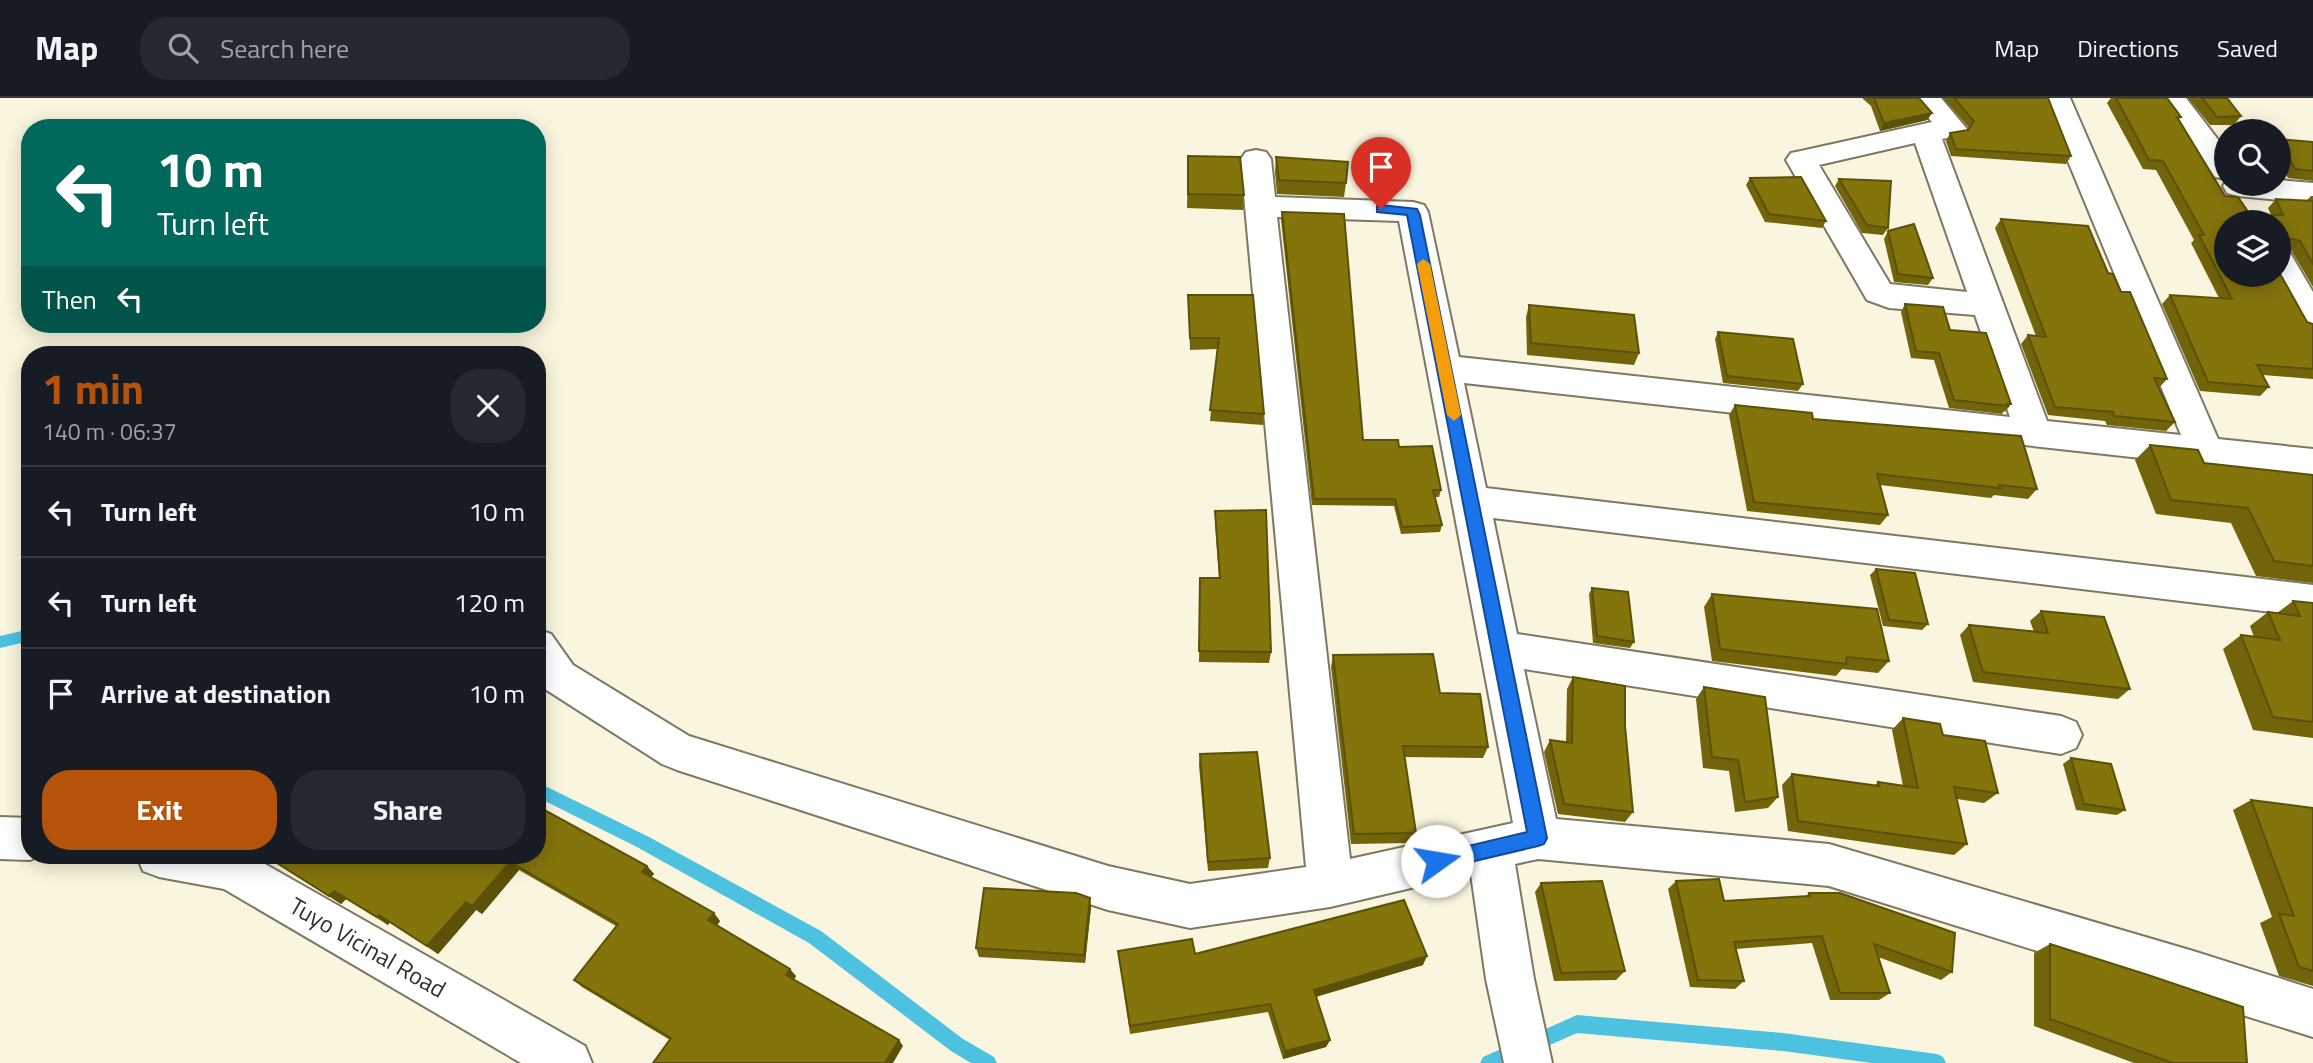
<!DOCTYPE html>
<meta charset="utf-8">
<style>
body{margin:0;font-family:"Titillium Web",sans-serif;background:#242831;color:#f1f3f6;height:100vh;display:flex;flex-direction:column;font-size:26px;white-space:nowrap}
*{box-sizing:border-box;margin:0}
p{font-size:23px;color:#9ea1a6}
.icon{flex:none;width:38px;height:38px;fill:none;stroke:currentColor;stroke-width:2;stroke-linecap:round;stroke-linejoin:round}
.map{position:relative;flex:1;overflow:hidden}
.sheet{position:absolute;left:21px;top:248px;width:525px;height:518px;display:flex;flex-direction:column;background:#171b24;border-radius:28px;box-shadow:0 4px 18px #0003}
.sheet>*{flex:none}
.hud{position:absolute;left:21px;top:21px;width:525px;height:214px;border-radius:28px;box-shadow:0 4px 18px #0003;background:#00695c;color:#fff;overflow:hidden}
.fabs{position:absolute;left:2214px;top:21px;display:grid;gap:14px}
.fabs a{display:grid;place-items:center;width:77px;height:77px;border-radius:50%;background:#171b24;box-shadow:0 4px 18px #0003;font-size:35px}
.pin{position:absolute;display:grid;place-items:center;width:60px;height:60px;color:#fff;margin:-72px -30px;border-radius:50% 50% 50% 0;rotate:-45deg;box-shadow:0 0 7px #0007}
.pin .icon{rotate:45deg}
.me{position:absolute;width:77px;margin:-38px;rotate:77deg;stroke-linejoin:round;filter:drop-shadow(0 0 5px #0008)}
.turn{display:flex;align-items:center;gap:24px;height:147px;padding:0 21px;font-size:32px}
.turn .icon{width:91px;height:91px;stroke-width:2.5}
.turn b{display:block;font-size:49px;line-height:60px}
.then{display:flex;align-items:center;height:66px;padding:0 21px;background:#0003;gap:14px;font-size:26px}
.round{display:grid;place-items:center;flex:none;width:74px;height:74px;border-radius:28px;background:#242831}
.head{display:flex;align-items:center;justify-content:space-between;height:119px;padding:0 21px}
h1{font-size:42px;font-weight:700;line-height:52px;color:#b45309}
.primary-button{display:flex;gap:14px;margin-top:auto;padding:14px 21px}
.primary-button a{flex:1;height:80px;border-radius:28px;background:#b45309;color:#fff;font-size:28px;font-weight:700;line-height:80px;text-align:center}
.primary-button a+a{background:#242831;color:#f1f3f6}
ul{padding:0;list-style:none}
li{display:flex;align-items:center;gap:21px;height:91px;padding:0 21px;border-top:2px solid #363941}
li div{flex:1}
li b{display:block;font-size:26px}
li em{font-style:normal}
header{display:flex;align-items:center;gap:42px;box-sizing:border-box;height:98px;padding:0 35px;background:#171b24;border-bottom:2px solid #363941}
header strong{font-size:33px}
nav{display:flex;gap:38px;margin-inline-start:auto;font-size:24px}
.search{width:490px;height:63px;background:#242831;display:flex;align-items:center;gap:18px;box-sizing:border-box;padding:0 24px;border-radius:28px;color:#9ea1a6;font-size:26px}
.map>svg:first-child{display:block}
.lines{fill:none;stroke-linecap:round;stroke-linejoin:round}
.stream{fill:#4dc1e0;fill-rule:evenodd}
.minor-casing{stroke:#7c7864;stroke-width:4}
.minor{fill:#fff;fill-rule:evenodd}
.wall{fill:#72640a}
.shaded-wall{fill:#5c5108}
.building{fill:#84740c;stroke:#5c5108;stroke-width:2}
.route{fill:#1a73e8;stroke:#114b97;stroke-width:2}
.slow{fill:#f59e0b}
.labels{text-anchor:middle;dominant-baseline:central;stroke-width:7;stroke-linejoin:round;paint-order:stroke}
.near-street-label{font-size:24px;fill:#323027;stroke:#fff}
</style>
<header>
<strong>Map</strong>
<div class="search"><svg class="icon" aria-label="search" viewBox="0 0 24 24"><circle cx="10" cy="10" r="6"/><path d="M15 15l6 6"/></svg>Search here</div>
<nav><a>Map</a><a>Directions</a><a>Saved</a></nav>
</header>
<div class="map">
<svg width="2313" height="965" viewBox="0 0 2313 965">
<rect width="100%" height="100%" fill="#f9f5de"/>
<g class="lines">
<path class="stream" d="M30,531v12l-30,7v-12z
M537,684l112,55 172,94 142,108 31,18 3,6h-26l-20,-12 -142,-108 -172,-96 -100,-50z
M1577,917l206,18 154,21 6,3 3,6h-74l-89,-12 -206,-18 -68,30h-29l3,-6z"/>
<g class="minor-casing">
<path id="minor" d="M1912,0h29l26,31 -4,6 -21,4 105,282 134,14 -139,-337h28l148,341 95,10v28l-849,-94 22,105 827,97v32l-820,-99 24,116 544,82 15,6 6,13 -6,13 -15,6 -537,-85 32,150 273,25 364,107 120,38v48l-484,-151 -291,-27 -23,5 19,115 18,84h-48l-18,-84 -15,-105 -141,33 -140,21 -82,-18 -431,-140 -15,-6 -117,-75 -8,-10v-50l14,5 22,31 116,71 419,130 82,18 116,-17 -61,-661 -4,-47 5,-7 10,-2 10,2 5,7 4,38 138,5 11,3 4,7 31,145 551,60 -35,-102 -86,-7 -22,-8 -81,-140 5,-7 10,-2 131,-29zM1915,45l52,149 -77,-8 -71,-119zM1277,119l122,4 114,602 -163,36z
M2157,0h29l40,52v29l-11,-2z
M2278,82l35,3v20l-75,-7 -11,-3 -4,-7 3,-5v3h52z
M2278,151l11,2 24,41v41l-12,-4 -30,-54h7z
M0,719l30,1v38h10l-10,4 -30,-1z
M137,758h114l334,190 7,17h-71l-297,-174 -65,-12 -16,-6z"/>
</g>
<use href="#minor" class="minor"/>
</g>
<path class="wall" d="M1862,0h57l13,15 -5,7 -47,11 -9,-25z
M1943,0h105l23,58 -5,8 -115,-8 -5,-15 4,-8 18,-3 1,-2z
M2111,0h56l14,19 -3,3 47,76 26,20 20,-1 -3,-7 8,-9 30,2 5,-5h2v91l-22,-37 -7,-2v16l-6,5v-47h-52l81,100 6,2v55l-50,-4 6,12 -9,9 -60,-5 -38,-87 8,-9 49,3 -28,-55 3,-3 -38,-70 -13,-1 -36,-66z
M2188,0h39l14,18 -7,9h-24z
M2278,41l35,3v39l-25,-3 -10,-16z
M1188,58l56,39 -1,15 -56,-2z
M1276,59l70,26 -2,14 -67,-3 -2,-22z
M1750,80l76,43 -4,7 -57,-6 -19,-37z
M1839,81l49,49 -5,7 -21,-2 -27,-47z
M1282,114l81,228 36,7 42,43 -2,7h-5l8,28 -2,7 -39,2 -7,-28 -82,-1 -31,-285z
M2001,121l107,54 13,19 46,87 -8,9 16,34 -9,9 -59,-6 -2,-4 -57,-6 -27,-71 7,-9 8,1 -41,-108z
M1888,133l45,47 -5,7 -34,-3 -10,-43z
M1188,197h65l11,119 -1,11 -53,-4 7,-72 -27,1z
M1905,206l45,26 61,74 -6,8 -1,-1 -2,3 -53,-6 -15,-48 -23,-2 -10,-46z
M1529,207l110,48 -5,12 -107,-10 -1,-38z
M1718,234l85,52 -5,7 -75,-8 -8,-44z
M1735,307l78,14 224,70 -9,10 -34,-4 -3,3 -111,-13 8,30 -8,10 -133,-14 -18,-96z
M2150,347l54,18 109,12v108l-57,-7 -25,-53 -75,-9 -21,-54z
M1215,413l56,141 -2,11 -70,-1 1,-73 19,-11 -4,-55z
M1876,471l52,55 -6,6 -39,-4 -13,-51z
M1592,490l42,54 -4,6 -37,-5 -4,-49z
M1712,496l177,67 -11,12 -36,-4 -6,7 -124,-15 -8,-54z
M2293,503l20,2v135l-60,-8 -30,-81 18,-14 13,2 -4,-11 18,-14 9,1z
M2041,513l89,78 -12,10 -145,-17 -13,-47 9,-10 65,7 -4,-11z
M1333,557l107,38 48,54 -5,11 -79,-1 12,76 -5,10 -60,1 -20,-177z
M1573,579l52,49 8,86 -8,10 -67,-8 -14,-62 6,-12 16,2 1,-53z
M1704,589l74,110 -10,11 -33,4 -6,-41 -26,-3 -7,-69z
M1903,620l40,17 55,58 -14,10 -27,-4 10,45 -13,11 -166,-24 -6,-46 10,-11 82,12 4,-4 25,4 -11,-56z
M1200,656l70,104 -2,10 -60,3 -9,-106z
M2071,660l54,52 -8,5 -41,-5 -13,-46z
M2251,702l62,8v178l-34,-10 -19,-53 12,-6 -39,-107z
M265,758l382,10 7,8 -3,3 69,44 -3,4 79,51 -2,4 109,66 -233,-6 -88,-53 -8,-7 42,-54 -97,-56 -37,44 -6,-4 -38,44 -48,-32 -2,3 -42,-26 -5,5z
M1676,783l48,20 81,-4 4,-4 143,79 -11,8 -63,-23 12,36 -11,7h-49l-18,-57 -76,6 8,32 -9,8 -45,-2 -22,-98z
M1541,785l84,88 -9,9 -62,1 -19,-89z
M1091,809l-6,56 -106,-6 -3,-9z
M2050,846l197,119h-113l-100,-37v-73z
M1118,853l77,3 228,11 -107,32 14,43 -4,7 -43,12 -15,-47 -138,22z"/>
<path class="shaded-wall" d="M1932,15l-5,7 -47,11 4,-8z
M510,764l9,8 -37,44 -10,-8z
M647,768l7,8 -5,6 -7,-8z
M334,793l12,8 -5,5 -12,-8z
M1090,800l1,9 -6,56 -1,-8z
M466,804l10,8 -38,44 -11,-8z
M714,815l6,8 -5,7 -7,-8z
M379,817l11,7 -2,3 -11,-8z
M1427,858l-4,9 -112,33 3,-8z
M790,871l6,7 -4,6 -6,-7z
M899,942l4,6 -10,17h-8z
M1330,942l-4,7 -43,12 2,-8z"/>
<path class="building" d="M1874,0h45l13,15 -48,10z
M1954,0h94l23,58 -115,-7 -6,-16 18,-3 6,-9z
M2116,0h51l14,19h-4l48,79 13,1 13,19 32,-1 -7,-16 37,2v63l-13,-23 -13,-3 -4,2 1,24h-6v-42h-52v53h52v-5l29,52 6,2v45l-56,-4 12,22 -61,-5 -38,-87 62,4 -33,-64h5l-41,-74 -14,-1z
M2202,0h25l14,18 -24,1z
M2278,41l35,3v29l-18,-2z
M1188,58l52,1 4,38 -56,-1z
M1276,59l72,5 -2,21 -67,-3z
M1801,79l25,44 -57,-7 -19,-36z
M1839,81l52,2 -3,47 -21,-3z
M1282,114l62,2 19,226h35l1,7 33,-1 9,44h-8l9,35 -40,2 -7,-28h-81z
M2001,121l87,7 20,47 5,1 8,18h9l37,87 -13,-1 21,44 -61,-6 -1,-4 -58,-5 -27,-72 18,2z
M1914,126l19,54 -35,-4 -10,-43z
M1188,197h65l11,119 -54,-4 9,-72h-29z
M1905,206l38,3 7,23 36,3 25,71h-4l1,2 -54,-6 -15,-47 -23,-2z
M1529,207l105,10 5,38 -108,-10z
M1718,234l75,7 10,45 -76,-8z
M1735,307l77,8 1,6 208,17 16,53 -38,-4 1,3 -123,-14 11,41 -134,-13z
M2150,347l48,5 6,13 109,12v91l-39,-5 -26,-53 -77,-8z
M1266,412l5,142 -72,-1 1,-73h20l-5,-67z
M1876,471l39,4 13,51 -39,-4z
M1592,490l36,4 6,50 -37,-6z
M1712,496l165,15 12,52 -42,-4 -1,7 -126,-15z
M2293,503l20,2v119l-40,-5 -32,-82 39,5 -12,-28 32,4z
M2041,513l63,6 26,72 -147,-17 -14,-47 79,8z
M1433,556l7,39 40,1 8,53 -85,-1 13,87 -62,1 -21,-179z
M1573,579l52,9v40l8,86 -69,-8 -14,-64 22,3z
M1704,589l61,10 13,100 -33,5 -7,-42 -26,-3z
M1903,620l37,6 3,11 42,6 13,52 -44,-6 13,57 -169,-23 -6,-47 87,12 -1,-4 40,6z
M1257,654l13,106 -62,4 -8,-108z
M2071,660l40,6 14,46 -41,-6z
M2251,702l62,8v163l-14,-4 -20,-53 15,2z
M537,708l110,60 -5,6 72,41 -6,7 82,49 -4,6 113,65 -14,23h-232l18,-25 -97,-58 44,-56 -108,-62 -38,44 -6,-4 -39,44 -48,-31 -2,2 -43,-26 -5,5 -63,-40h271z
M1719,781l5,22 86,-5 -1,-3h31l115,40 -3,39 -78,-28 16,49h-50l-18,-57 -88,6 10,39 -46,-1 -22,-99z
M1602,783l23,90 -64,2 -20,-90z
M984,790l92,5 14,5 -6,57 -108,-7z
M1404,802l23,56 -113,34 16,50 -45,11 -15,-47 -140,22 -12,-75 74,-12 3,15z
M2050,846l95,30 98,33 4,56h-74l-123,-44z"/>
<path class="route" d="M1381,107l36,4 3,6 127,623 -3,6 -6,2 -101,24 -7,-3 -2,-6 2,-6 97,-23 -120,-617 -30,-3v-6z"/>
<path class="slow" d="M1423,161l7,5 31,151 -7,6 -7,-6 -30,-151z"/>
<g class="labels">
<g class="near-street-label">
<text transform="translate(368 849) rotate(30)">Tuyo Vicinal Road</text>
</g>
</g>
</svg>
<div class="fabs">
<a><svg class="icon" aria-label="search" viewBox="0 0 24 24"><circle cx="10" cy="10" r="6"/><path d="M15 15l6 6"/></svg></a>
<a><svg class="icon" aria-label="layers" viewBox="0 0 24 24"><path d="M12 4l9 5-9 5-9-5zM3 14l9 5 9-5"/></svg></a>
</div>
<div class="pin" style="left:1381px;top:111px;background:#d93025"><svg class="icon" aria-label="arrive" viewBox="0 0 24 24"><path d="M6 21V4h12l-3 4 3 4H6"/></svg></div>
<svg class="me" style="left:1437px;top:763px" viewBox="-20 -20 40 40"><circle r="19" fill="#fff"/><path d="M0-13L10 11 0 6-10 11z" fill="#1a73e8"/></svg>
<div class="hud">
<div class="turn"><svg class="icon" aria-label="left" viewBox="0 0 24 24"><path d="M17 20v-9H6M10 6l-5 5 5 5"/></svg><div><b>10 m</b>Turn left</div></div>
<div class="then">Then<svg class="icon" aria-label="left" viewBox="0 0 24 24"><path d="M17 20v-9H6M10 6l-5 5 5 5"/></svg></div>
</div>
<section class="sheet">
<div class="head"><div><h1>1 min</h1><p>140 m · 06:37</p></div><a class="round"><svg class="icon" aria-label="close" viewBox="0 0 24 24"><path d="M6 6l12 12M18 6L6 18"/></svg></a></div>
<ul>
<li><svg class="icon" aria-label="left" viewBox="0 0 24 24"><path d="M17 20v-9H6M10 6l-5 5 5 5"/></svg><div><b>Turn left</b></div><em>10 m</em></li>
<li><svg class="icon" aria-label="left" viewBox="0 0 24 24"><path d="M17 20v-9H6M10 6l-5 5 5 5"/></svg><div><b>Turn left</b></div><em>120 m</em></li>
<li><svg class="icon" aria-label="arrive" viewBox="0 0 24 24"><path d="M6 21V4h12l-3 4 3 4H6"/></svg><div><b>Arrive at destination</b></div><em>10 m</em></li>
</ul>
<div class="primary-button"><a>Exit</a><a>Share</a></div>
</section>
</div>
